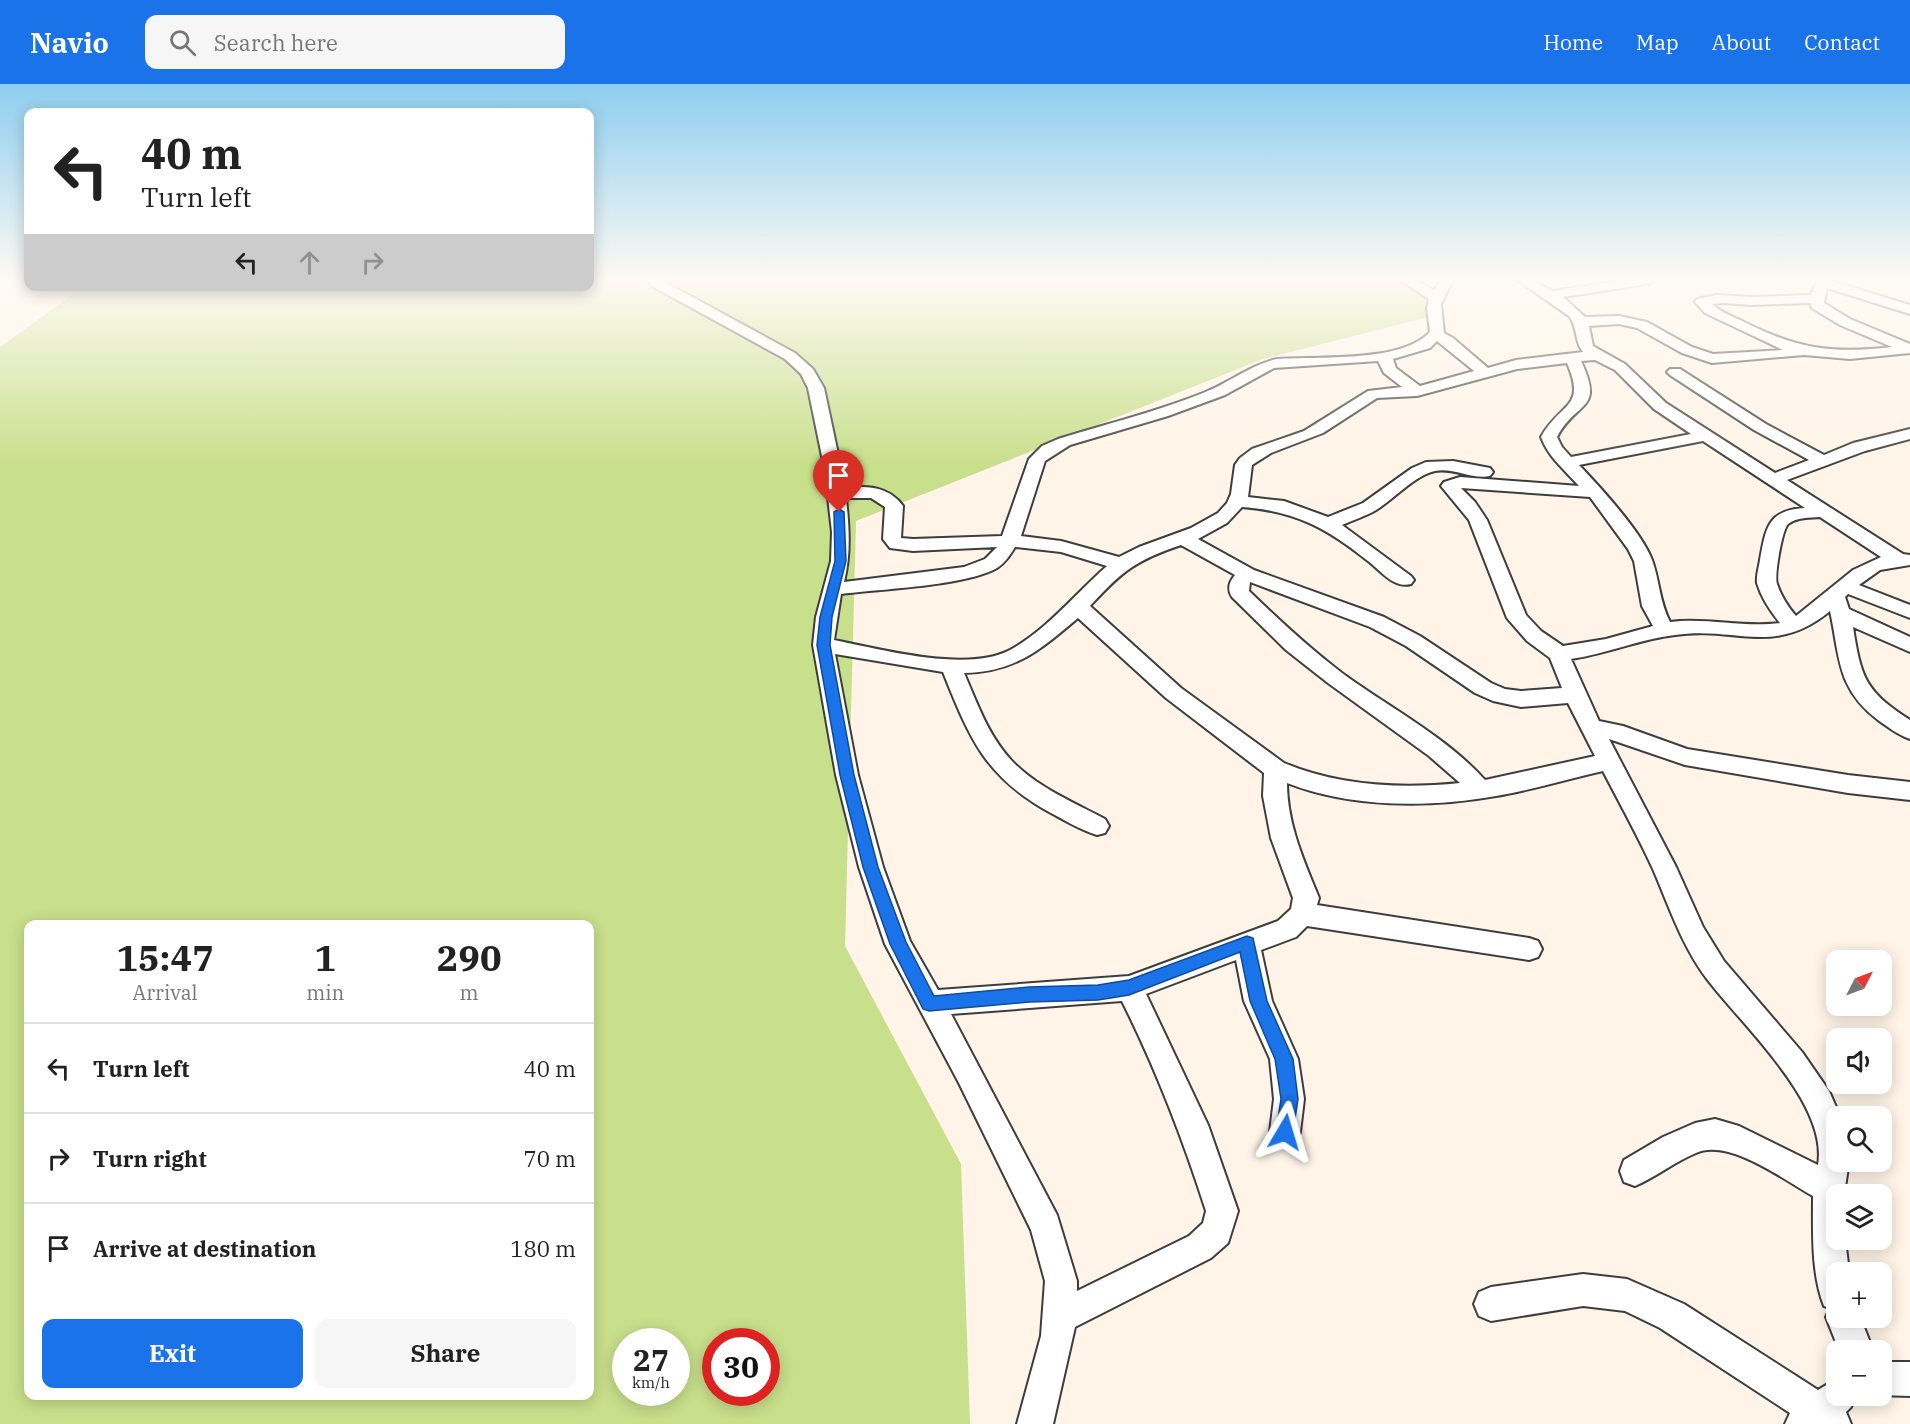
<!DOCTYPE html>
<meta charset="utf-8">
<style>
body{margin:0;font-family:"IBM Plex Serif",serif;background:#f6f6f6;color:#222;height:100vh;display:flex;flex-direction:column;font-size:22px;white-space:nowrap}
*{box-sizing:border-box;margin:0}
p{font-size:20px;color:#767676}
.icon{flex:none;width:33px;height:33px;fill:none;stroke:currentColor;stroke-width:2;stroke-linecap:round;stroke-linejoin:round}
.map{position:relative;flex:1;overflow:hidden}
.panel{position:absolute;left:24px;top:836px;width:570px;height:480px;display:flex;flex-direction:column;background:#fff;border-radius:12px;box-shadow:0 3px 15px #0003}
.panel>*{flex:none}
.top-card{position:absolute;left:24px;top:24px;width:570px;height:183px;border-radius:12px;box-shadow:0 3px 15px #0003;background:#fff;color:#222;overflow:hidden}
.needle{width:39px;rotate:48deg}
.tools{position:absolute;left:1826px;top:866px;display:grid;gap:12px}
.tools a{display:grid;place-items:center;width:66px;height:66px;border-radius:12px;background:#fff;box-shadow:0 3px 15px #0003;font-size:30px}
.speed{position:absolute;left:612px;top:1244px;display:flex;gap:12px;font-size:30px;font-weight:700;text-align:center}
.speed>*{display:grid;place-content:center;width:78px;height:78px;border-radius:50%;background:#fff;box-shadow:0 3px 15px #0003;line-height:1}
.speed small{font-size:15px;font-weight:400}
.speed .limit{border:9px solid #d22;background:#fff;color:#111}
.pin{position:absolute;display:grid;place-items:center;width:51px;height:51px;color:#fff;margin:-62px -26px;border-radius:50% 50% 50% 0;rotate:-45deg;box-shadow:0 0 6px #0007}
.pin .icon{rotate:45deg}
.me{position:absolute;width:66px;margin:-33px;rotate:7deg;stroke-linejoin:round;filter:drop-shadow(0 0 4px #0008)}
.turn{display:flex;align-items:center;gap:21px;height:126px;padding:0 18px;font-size:27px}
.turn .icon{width:78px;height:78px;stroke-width:2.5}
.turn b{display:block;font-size:42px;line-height:51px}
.lanes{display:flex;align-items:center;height:57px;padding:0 18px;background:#0003;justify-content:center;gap:30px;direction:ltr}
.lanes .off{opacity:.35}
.eta{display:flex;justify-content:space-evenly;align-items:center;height:102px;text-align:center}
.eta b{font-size:36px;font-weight:800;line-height:42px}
.primary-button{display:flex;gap:12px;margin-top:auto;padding:12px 18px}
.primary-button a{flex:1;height:69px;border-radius:12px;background:#1a73e8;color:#fff;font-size:24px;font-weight:800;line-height:69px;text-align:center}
.primary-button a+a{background:#f6f6f6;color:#222}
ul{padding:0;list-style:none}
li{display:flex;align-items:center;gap:18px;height:90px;padding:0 18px;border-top:2px solid #e0e0e0}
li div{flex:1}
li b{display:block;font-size:22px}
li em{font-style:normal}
header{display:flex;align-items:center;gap:36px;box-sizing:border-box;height:84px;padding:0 30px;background:#1a73e8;color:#fff}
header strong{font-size:28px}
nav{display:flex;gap:33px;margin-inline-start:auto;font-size:21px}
.search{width:420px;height:54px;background:#f6f6f6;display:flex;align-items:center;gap:15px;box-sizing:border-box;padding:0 21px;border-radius:12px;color:#767676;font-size:22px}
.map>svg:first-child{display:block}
.forest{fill:#c8df8b;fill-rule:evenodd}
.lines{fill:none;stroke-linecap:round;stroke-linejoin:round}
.minor-casing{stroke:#3d3d3d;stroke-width:4}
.minor{fill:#fff;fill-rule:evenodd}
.route{fill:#1a73e8;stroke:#114b97;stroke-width:1.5}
</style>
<header>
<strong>Navio</strong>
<div class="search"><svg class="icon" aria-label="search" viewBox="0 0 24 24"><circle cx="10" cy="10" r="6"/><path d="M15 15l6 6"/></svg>Search here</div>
<nav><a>Home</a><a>Map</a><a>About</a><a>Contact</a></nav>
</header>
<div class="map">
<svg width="1910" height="1340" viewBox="0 0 1910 1340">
<rect width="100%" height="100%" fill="#fff4e7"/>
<path class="forest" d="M590,196h836l11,35 -174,44 -407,162 -11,425 116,218 9,260h-970v-1077l85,-61h505zM28,840h562v471h-562zM626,1257h50v51h-50zM716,1257h50v51h-50z"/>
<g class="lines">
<g class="minor-casing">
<path id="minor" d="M650,196h11l134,73 18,16 11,19 21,99c22,-1 44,-1 58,19l-2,32 12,1 89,-3 27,-77 13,-13 16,-7c48,-15 98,-27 145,-46 26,-10 47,-28 74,-34 41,-3 124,4 153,-27l-3,-24 2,-9 -29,-19h15l19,10 7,-10h12l-12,24 3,29 9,5 35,30 28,-8 67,-8c-9,-11 -5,-25 -14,-36l-52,-36h15l20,11 72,-11h30l-6,4 -85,13 22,20 34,-1 28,6 45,25 21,7 70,-4 -78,-37 -10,-11 2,-3 19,-4 36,2 59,-2 6,-15h12l81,25v9l-83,-26 -3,15 26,16 60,25v9l-60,6 -46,-4 -92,8 -30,-10 -45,-25 -18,-4 -30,2 4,20 32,18 41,39 109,70 34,-13 -55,-30 -84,-55 -3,-3 3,-3h10l86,55 58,31 29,-12 57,-14v10l-45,12 -78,29 116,74 7,1v10l-30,5 -21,15 51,20v13l-62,-24 -3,3 4,12 61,28v15l-57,-25c8,51 12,64 57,93v19c-12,-4 -22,-12 -32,-19 -42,-32 -38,-64 -48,-109 -56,46 -94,15 -155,24 -35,4 -69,19 -104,24l28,62 24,5 64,23 161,26 62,7v18l-62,-7 -163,-28 -76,-26 67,128 27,60 21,34 78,91 27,39 11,25h-4v45h13l-5,33h-8v45h9l4,33h-13v45h24l13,33h-34l-13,-33 4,-9 -6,-2c-13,-33 -11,-75 -11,-110 -29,-16 -84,-58 -117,-43 -22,9 -40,24 -61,33l-11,-4 -4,-11 4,-11 39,-23 32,-14 20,-4 24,7 79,39c11,-61 -76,-140 -111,-186 -25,-33 -38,-73 -54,-110 -15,-33 -33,-65 -50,-98 -36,8 -71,19 -107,25 -68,12 -145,12 -209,-13 0,41 17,78 32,115l-2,7 212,33 9,3 4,8 -4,8 -9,3 -222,-34 -11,11 -35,13 11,51 26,58 6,40 -4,33 -4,10 -11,5 -11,-5 -4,-10 4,-33 -4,-40 -26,-58 -8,-41 -90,34 62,131 30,86 -10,32 -17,15 -136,69 -22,97h-36l24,-88 4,-55 -14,-51 -72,-147 -74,-139 -26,-77 -23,-92 -23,-130 3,-28 15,-56 1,-29 -7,-61 -17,-83 -7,-14 -16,-15 -135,-74zM1723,219l29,2 58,-2 2,5 28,17 52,22c-60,7 -94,2 -148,-25 -10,-5 -24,-10 -32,-18zM1437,257l37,30 -54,15 -24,-18 -3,-9 37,-11zM1595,276l20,10 39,39 37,25 -120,23 -9,-10 -5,-10c19,-37 48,-25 24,-76zM1378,277l6,12 18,14 -34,4 -64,40 -52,18 -12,9 -5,7 -4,29 -4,9 -9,10 -27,15 -52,19 -20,10 -58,-16 -40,-5 24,-75 25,-16 98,-29 57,-21 49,-27zM1567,279c20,46 -7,39 -26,74 8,21 23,32 38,49l-119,-9 -16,5 -3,4 28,34 38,98 20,23 23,17 12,30 -41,3 -16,-2 -14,-6 -71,-47 -36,-19 -130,-47 -56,-31 29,-16 15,-16c53,4 85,21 126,54 12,9 26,28 43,23l3,-4 -3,-4 -69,-51c11,-5 24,-9 34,-15 17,-10 39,-35 59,-39 18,-4 37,9 55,5l3,-4 -3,-4 -37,-7 -27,1 -14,6 -49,35 -35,14 -44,-16 -36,-4 4,-32 19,-12 52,-20 54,-35 40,-2 100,-27zM1703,357l102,67c-37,2 -39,19 -45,52 -1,7 -4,16 -3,23 4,14 14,29 23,40 -37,5 -73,-6 -110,-1 -11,-21 -10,-40 -18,-62 -10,-27 -52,-73 -73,-95zM1461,404l129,9 38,52 6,12 8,45 11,20 -47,13 -43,7 -22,-15 -15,-16 -39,-95 -12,-18zM846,414h25l14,9 -2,32 7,9 23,3 84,-4 -12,12 -21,8 -120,15c7,-29 5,-55 2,-84zM1820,433l61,40 -28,13 -57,46c-8,-9 -15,-20 -19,-32 -3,-8 5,-54 11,-60 9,-7 22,-6 32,-7zM1181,461l54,30c-6,7 -8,14 -3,22l54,53 42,33 101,73 31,27c-59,6 -121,3 -176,-20l-103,-75 -91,-82c32,-35 46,-46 91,-61zM1015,463l46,5 46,14c-32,28 -59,63 -97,84 -43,23 -130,-1 -176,-10l7,-46c39,-5 124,-8 156,-26 8,-5 13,-13 18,-21zM1250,498l120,45 36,19 69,47 18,8 28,6 47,-4 27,53 -110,24c-40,-44 -95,-72 -143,-107 -33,-25 -63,-53 -93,-82zM1078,534l88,80 98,75 -1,23 8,42 22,60 -2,11 -13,12 -149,55 -191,14 -28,-49 -27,-74 -25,-92 -23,-121 108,18c27,67 42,105 108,141 15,8 30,17 46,22l8,-2 4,-7 -4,-7c-32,-17 -69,-32 -94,-59 -23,-25 -34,-57 -47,-87 52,-1 77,-24 114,-55zM1122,917c34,68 61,138 84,210l-3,12 -14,13 -112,55v-10l-20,-66 -106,-201z
M1583,1190l44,5 57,25 134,86 18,-11v16h20l-5,12 -5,5 5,12h-66l5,-11 -130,-85 -35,-17 -42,-5 -92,15 -12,-5 -5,-12 5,-12 12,-5z
M1881,1278h29v34l-32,-1h3z"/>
</g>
<use href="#minor" class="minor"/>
</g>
<linearGradient id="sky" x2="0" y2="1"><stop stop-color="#8dcdf0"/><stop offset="0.51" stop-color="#fffaf4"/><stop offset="1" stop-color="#fffaf4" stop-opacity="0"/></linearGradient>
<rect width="1910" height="383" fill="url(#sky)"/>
<path class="route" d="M839,425l5,3 2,49 -14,56 -2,28 24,130 24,92 28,75 28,54 95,-9 69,-2 31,-5 118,-44 6,2 14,63 26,58 5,40 -6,39 -7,2 -6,-2 -3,-6 5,-33 -6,-40 -25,-58 -10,-49 -111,43 -31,5 -69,2 -100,9 -6,-2 -33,-65 -27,-77 -23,-92 -23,-130 3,-28 15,-56 -1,-49z"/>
</svg>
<div class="tools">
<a><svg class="needle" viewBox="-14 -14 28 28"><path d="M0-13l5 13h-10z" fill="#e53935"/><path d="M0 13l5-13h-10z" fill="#767676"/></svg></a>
<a><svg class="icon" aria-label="sound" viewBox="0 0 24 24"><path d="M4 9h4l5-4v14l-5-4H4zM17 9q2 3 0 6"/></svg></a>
<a><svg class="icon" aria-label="search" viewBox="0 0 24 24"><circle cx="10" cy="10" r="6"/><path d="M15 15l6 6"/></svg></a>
<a><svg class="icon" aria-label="layers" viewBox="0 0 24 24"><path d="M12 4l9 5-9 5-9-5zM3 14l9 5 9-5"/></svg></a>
<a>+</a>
<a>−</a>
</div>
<div class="speed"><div>27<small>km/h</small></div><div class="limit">30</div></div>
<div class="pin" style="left:839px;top:428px;background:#d93025"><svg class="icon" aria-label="arrive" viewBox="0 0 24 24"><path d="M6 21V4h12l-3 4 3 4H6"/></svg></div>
<svg class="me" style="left:1285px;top:1048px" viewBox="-20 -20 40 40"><path d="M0-17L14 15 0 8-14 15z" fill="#1a73e8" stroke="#fff" stroke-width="4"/></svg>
<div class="top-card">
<div class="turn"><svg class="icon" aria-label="left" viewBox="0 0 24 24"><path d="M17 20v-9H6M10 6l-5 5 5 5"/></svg><div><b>40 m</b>Turn left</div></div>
<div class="lanes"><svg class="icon" aria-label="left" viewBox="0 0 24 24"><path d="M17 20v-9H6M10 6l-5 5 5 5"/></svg><svg class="icon off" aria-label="ahead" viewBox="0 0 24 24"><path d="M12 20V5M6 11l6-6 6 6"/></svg><svg class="icon off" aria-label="right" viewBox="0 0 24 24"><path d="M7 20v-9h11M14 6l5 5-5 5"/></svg></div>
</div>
<section class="panel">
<div class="eta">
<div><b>15:47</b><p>Arrival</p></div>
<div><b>1</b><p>min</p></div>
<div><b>290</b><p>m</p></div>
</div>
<ul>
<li><svg class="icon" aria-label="left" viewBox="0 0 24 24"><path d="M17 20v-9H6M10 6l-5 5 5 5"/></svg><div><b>Turn left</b></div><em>40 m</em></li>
<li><svg class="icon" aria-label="right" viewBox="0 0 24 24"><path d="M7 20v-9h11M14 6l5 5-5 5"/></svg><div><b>Turn right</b></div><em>70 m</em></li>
<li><svg class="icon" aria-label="arrive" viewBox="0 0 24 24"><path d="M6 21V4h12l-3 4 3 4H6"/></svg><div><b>Arrive at destination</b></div><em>180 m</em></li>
</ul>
<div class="primary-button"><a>Exit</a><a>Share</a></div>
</section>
</div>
